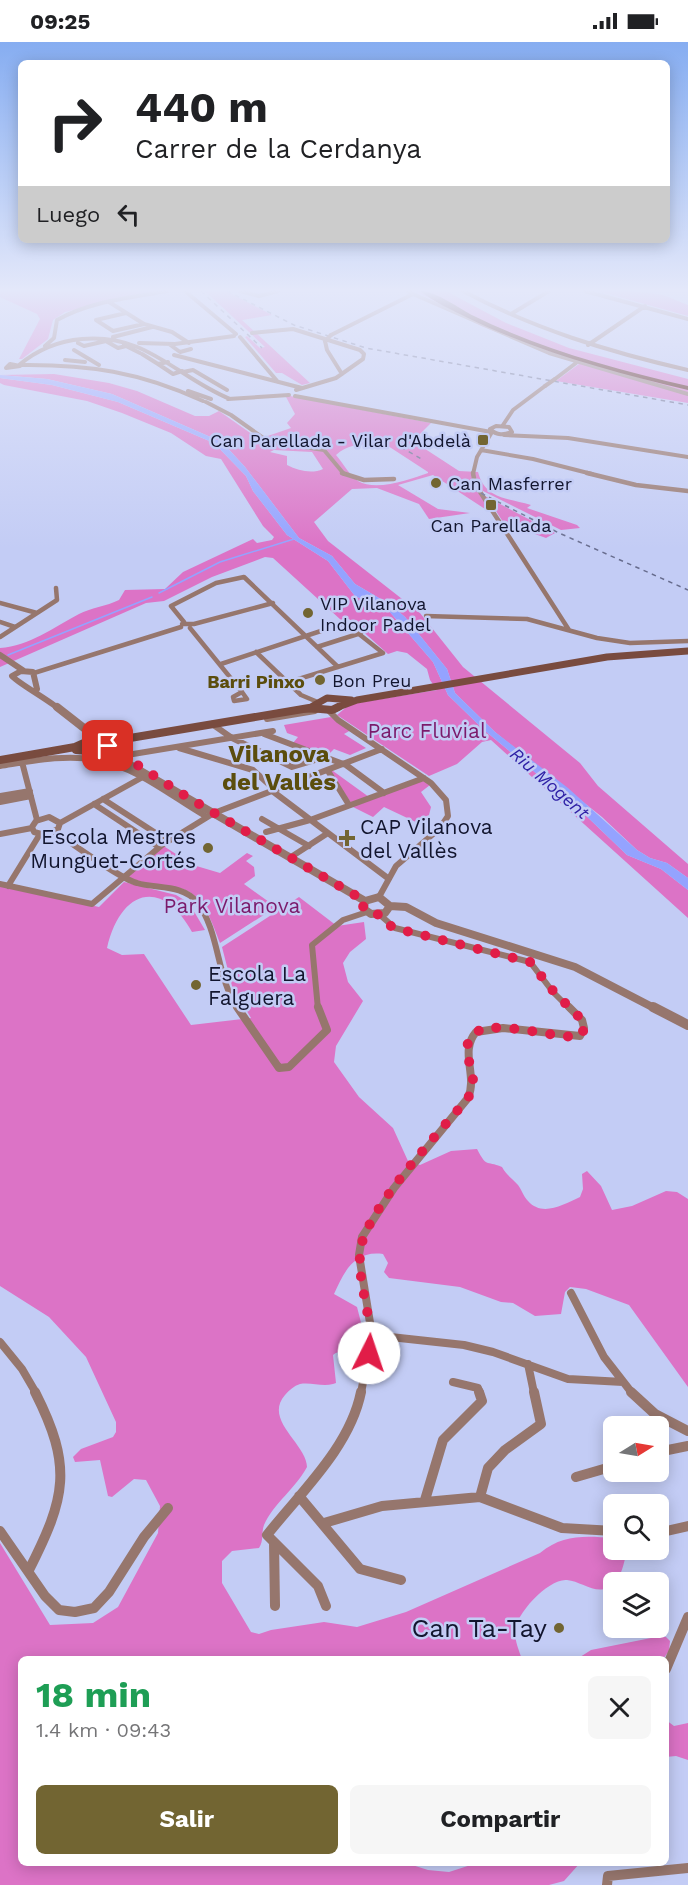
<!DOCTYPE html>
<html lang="es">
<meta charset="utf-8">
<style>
body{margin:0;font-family:"Work Sans",sans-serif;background:#f6f6f6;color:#202124;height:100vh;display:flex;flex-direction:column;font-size:22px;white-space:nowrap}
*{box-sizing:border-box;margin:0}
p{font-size:20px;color:#757577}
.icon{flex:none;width:33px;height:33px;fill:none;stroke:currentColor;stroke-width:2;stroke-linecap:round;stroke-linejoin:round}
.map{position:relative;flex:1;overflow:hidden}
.side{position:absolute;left:18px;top:1614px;width:651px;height:210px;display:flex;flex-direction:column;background:#fff;border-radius:9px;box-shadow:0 3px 15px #0003}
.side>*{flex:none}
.hud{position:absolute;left:18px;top:18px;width:652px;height:183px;border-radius:9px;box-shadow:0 3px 15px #0003;background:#fff;color:#202124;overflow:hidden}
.needle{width:39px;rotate:79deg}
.tools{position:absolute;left:603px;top:1374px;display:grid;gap:12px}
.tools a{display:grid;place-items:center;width:66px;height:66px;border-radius:9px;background:#fff;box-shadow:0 3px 15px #0003;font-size:30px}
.pin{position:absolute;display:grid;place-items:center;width:51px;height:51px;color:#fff;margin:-26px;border-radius:12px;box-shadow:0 3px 9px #0006}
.me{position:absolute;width:66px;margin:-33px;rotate:4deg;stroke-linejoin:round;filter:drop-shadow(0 0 4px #0008)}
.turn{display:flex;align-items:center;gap:21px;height:126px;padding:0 18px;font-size:27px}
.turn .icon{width:78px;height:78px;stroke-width:2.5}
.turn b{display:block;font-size:42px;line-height:51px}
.then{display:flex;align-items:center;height:57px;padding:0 18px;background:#0003;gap:12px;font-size:22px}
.round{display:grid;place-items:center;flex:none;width:63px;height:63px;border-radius:9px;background:#f6f6f6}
.summary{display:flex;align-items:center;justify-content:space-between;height:102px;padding:0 18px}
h1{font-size:36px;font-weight:700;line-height:45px;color:#1e9e55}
.primary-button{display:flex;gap:12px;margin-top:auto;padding:12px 18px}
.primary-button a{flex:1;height:69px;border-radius:9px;background:#726532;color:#fff;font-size:24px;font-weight:700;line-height:69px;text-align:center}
.primary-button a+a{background:#f6f6f6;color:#202124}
.status{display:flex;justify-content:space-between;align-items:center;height:42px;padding:0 30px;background:#fff;direction:ltr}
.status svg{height:16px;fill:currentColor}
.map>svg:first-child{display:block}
.green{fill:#dc73c6;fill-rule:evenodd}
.water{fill:#94a3ff}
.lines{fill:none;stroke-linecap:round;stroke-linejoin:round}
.stream{stroke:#94a3ff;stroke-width:1.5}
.minor-far4{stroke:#96766d;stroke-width:4}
.minor-far3{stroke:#96766d;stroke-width:4.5}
.minor-far2{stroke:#96766d;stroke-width:6}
.minor-far1{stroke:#96766d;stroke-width:8}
.minor{stroke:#96766d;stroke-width:10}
.tertiary-far2{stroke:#96766d;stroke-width:6}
.tertiary-far1{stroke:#96766d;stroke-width:8}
.tertiary{stroke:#96766d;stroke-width:10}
.secondary-far1{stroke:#794b3f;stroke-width:7}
.secondary{stroke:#794b3f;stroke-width:8}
.motorway{fill:#4d0e00;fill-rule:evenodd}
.rail{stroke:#686d8e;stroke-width:1.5;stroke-dasharray:4.5 4.5;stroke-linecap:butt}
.minor-bridge{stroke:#96766d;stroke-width:4}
.route{stroke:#e11d48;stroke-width:10;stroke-dasharray:0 18}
.poi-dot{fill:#726532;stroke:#c3ccf5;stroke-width:2}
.labels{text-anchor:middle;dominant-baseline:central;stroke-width:5;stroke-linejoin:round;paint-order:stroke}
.far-poi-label{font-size:18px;fill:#12152e;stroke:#c3ccf5;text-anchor:start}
.far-neighbourhood-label{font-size:18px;font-weight:bold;fill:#5b4d0d;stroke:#c3ccf5}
.far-water-label{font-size:18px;font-style:italic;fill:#2f21a6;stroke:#c3ccf5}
.park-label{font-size:21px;fill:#7b1a6b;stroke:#c3ccf5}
.poi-label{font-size:21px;fill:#12152e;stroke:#c3ccf5;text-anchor:start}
.quarter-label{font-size:24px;font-weight:bold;fill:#5b4d0d;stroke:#c3ccf5}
.near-poi-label{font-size:26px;fill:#12152e;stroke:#c3ccf5;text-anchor:end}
</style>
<div class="status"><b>09:25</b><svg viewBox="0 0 49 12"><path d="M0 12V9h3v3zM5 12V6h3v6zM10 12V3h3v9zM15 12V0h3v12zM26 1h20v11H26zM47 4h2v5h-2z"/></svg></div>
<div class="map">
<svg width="688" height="1843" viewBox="0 0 688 1843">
<rect width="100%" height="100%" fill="#c3ccf5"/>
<path class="green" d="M0,249h159l-94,21 -12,8 -5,19 -26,20h-3l21,-40 -3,-5 -37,-17z
M205,249h21l46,24 -30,5 68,63 -8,2 -20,-12h-6l-31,-36 2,-1 13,12 5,-1z
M415,249h31l60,32 63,25 119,31v24l-132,-22 23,-17 -98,-38z
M598,249h35l30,4 25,10v11z
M54,332l55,9 28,8 58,25h14l10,-5 40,28 32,-11 -4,-5 8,-9 -10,-19 146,28 -18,18 46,30 19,1c7,27 29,26 53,33l-4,3 50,17 3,3 -19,2 -92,-46 -5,1 91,48 -9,5 -25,-9 -14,-1 -13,-20 -9,1 -52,-34 -35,10 40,24 32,4 -41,6 -10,-15 -42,-16 -25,1 -38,33 14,19 92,72 43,54 117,96 18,23 90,78v14l-21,-15 -17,-5 -13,-8 -35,-33 -107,-85 -40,-39 -8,-24 -42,-52 -14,-12 -36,-21 -23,-28 -33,-18 -54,-71 -23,-25 -110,-48 -65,-15 -47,-4zM385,402l43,28v1c-17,6 -52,19 -70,8 -8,-5 -15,-18 -22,-26 13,-13 32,-11 49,-11zM274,408l38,2 11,17c-11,5 -24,2 -36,-4v-9l-17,-4z
M0,336l52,7 66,17 96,41 32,33 7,15 34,44 41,26 27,35 34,15 44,51 15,33 36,35 95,79 48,46 34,14 27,21v28l-197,-178 -9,2 -25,22 -28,12 -92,-61 13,-11 87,-14 -7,-10 -3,-11 -20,-16 -10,-2 -9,3 -39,-35 -8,1 -68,-62 -8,-1 -53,20 -48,24 -18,2 -146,64v-19c30,-2 52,-20 79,-34 11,-6 28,-8 40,-14l6,-10 40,-1 18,-17 70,-33 4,4 15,-3 2,-3 -11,-11 -42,-67 -15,-3 -35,-23 -49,-20 -35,-12 -83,-16 -4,-2z
M331,675l20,13 -7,4 22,14 -16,7 -16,-6 -7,7 -34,-13 5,-6 -11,-4 -3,-8z
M330,729h3l36,26 -18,6z
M424,736l6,7 -9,7 10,15 -2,8 -9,9 -36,-17 -11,10 -24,-12z
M162,803l31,20 27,8 27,-20 6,3 -7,5 8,6 1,9 -11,8 32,23 -56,36c-7,-18 -16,-47 -37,-54 -18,-6 -38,-3 -56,-12z
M124,840l52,13 13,8 16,27 -13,2c-31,-56 -72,-41 -85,16l15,7 22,-1 47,71 60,-7 -19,-32 -10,-39 77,-50 38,29 27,-4 2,17 -16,13 -7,11 5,19 15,19 -27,45 -2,16 25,35 34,31 15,33 12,4 31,-14 26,-2c10,19 8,11 25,18 5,9 10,11 16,18 4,5 5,11 10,16 14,16 35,4 52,-4l3,-8 -1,-15 5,-3 14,15 11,24 20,-4 34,-15 11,1 11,7v188l-59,-82 -43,-16 -16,-2 -5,5 -4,22 -26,2 -22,-13 -12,-1 -41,-15 -71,-9 -5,-6 4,-9 -5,-9c-29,-4 -39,18 -49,40l23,13 8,31 -2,13c-10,5 -21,-4 -30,4l3,28 -3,1c-11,3 -22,-2 -33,0 -6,2 -11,6 -15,11 -22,25 22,49 22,72 -11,21 -33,36 -43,58 -3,8 0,16 -5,23l-27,3 -10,10v22l29,49 8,2 12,-4 53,-8 33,5 49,-15 134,-59c23,-19 45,-17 73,-15l1,12h13c-3,13 -6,33 -20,38 -12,6 -27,-7 -40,-8 -18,-2 -52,34 -52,52 0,9 4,19 7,27h-501v204h385l22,7 21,2 28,-9h103l-16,18 -15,4h-549v-342l50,82 43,-2 25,-16 40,-74 2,-27 -14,-26 -12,-1 -22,18 -4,-1 -8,-36 -25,2 -2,-5 8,-8 32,-12 3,-5v-10l-30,-65 -37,-40 -49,-31v-402l99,23z
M656,1595h10l4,4 -1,10 -6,8h-86l14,-9z
M666,1678l8,6 14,-3v37l-12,-4 -10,1z"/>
<path class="water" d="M0,333l47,4 65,15 110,48 23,25 54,71 33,18 23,28 36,21 14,12 42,52 8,24 40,39 73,56 69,62 13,8 17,5 21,15v12l-27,-21 -34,-14 -48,-46 -95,-79 -36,-35 -15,-33 -44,-51 -34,-15 -27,-35 -41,-26 -34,-44 -7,-15 -32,-33 -96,-41 -66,-17 -52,-7z"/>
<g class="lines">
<path class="stream" d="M159,551l61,-31 74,-23
M8,613l144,-58"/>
<path class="minor-far4" d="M185,249l51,43
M240,249l19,5 19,-5
M463,249c71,38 146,61 225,79
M585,249l103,28
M413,252l136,59 139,41
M109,260l35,22 28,8 17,11
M126,271l-30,7 17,11 31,-7
M511,272l38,-23
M252,291l41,-4 67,21 4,4 -1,5 -27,19 -40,12
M331,293l82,-41 -5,-3
M113,295l39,-10
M240,295l38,45
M104,298l14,8 8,-2
M325,299l2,9 15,24
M78,301l6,3 22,-5
M139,301l36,1 59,-8
M169,302l11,8 11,-3
M124,303l16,8
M588,303l57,-39
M45,304l9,-8 3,-18c34,-19 72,-22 110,-29
M74,308l25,15
M142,312l16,10 10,-2
M174,313l128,33
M65,318l20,2
M10,322l10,2 -14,2z
M158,322l15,10 9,-3
M19,323c18,-15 40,-24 63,-26 65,-6 94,38 148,60
M19,323c69,-1 121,7 184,36
M183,330l10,-2 34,20
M555,337l21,-16
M188,349l23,8
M295,354l196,36
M228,357l61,-4
M206,360l25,13 38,27 55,8 20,24
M503,383l10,-15 32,-24
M496,384l13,1 3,5c-8,3 -15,4 -22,-3z
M504,393l64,3 120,19
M481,408l52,9 59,15
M473,432l4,-17 15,-25"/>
<path class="minor-far3" d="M342,431l22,7 30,-1
M473,431l2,11 94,146
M587,431l49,12 52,6
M0,561l37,10
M426,574l101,3 70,19 33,5 58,-2
M0,580l15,5
M184,580l-13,-16 45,-23 28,-6 94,90
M182,582h12l79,-21
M190,586l52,64
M0,595l57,-37 -1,-12
M317,605l44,-14
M256,610l45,43 19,8
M221,622l124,-41 38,30 -94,29
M34,631l147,-46
M242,650l5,7 -13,2 -1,-4z"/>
<path class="minor-far2" d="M328,668l10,10 93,63 15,17 2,16 -8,12 -44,38 -17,31
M267,677l48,-8
M212,682l20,14 60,29 33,-10
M264,692l82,31 38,28
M179,706l74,22 21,19
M121,714l152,-25
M22,720l15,58
M0,724c32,-5 65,-12 97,-6 40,7 75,37 110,57
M328,729l21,34
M271,748l118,89
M0,754l30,-5
M103,757l65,42
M0,760l31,-6
M94,762l65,43
M49,775l11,6 -2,6 -13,6 -11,-3 -2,-5 4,-6z
M262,777l47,27
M60,781l81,-45
M55,790c18,12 65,47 82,51 20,6 45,1 60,19 23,30 19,75 41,107
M266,790l44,-12 114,-42
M0,792l32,-6
M291,815l37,-24
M0,842l92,20 70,-59 52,-32 168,-64
M8,844l32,-52
M380,873l15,13 135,34 23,30 17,17
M318,967l-6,-64 31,-25 24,-8"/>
<path class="minor-far1" d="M237,965l42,61 10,-1 38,-37 -9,-23
M571,1251l33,64 28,36
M372,1293l92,10 29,7 75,27 55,3
M0,1300l22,27 14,24
M528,1322l6,29
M453,1340l25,6 2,5
M361,1351l11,-58 -13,-80 3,-18 32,-49 74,-90c10,-23 -9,-46 8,-66l27,-4 77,8 4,-8 -2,-8 -13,-13"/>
<path class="minor" d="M631,1350l24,22 33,17
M658,1410l30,-6
M576,1435l38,-11
M299,1454l61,73 41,11
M480,1455l8,-29 17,-18 36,-26 -7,-32
M425,1458l18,-60 39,-39 -3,-9
M324,1481l58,-17 98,-9 82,31 52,3
M0,1489l45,65 14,14 16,2 19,-4 15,-16 35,-55 24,-29
M658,1491l30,-7
M274,1500l1,64
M29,1528c37,-73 44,-103 6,-178
M326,1564l-8,-20 -51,-51c34,-43 83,-88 94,-143
M666,1627l22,-52
M607,1843l1,-9 80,-8"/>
<path class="tertiary-far2" d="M0,613l24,16
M37,647l-4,-17 -12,-1 -9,5c3,5 38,25 47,33"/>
<path class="tertiary-far1" d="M57,665l41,32
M98,710l15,3 252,146
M365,859l-1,8 7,5 14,-1 5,-7
M365,859l14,-4 11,9
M390,864l16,1 30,16 139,44 81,42"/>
<path class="tertiary" d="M653,965l35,18"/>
<path class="secondary-far1" d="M341,664l16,-6 250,-43 81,-6
M311,665l16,-9 24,2
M305,667h12
M335,667l6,-3"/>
<path class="secondary" d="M108,703l22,-7 179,-30 23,2 6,-3
M76,708l22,2 10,-7
M0,718l75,-13 18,-8h25"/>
<path class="motorway" d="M420,249c14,-1 40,18 54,25 67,33 141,53 214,70v4c-75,-18 -150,-38 -220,-72 -16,-8 -34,-16 -48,-27z"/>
<path class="rail" d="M201,249l61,57
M227,249l67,34 72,23 322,57
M401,405l22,13
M465,443l94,48 129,57"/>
<path class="minor-bridge" d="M325,299l6,-6
M545,344l10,-7"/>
</g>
<linearGradient id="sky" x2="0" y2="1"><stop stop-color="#86adf1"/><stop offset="0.49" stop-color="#e4e8fa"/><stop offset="1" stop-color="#e4e8fa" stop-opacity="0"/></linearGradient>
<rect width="688" height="507" fill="url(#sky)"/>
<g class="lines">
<path class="route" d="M108,704l79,51 178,104 -2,6 4,5 13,3 6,8 8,5 136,34 24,30 28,28 3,8 -5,8c-25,5 -99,-24 -111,4 -8,20 13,33 -1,58 -27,33 -107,116 -108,156 -2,34 14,64 9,99"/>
</g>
<g class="poi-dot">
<rect x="477" y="392" width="12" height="12" rx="3"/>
<circle cx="436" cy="441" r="6"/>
<rect x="485" y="457" width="12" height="12" rx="3"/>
<circle cx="308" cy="571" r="6"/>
<circle cx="320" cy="638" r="6"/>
<path d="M344 787h6v6h6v6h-6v6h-6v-6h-6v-6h6z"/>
<circle cx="208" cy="806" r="6"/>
<circle cx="196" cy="943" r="6"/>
<circle cx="559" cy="1586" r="6"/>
</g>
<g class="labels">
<g class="far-poi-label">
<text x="471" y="398" text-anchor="end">Can Parellada - Vilar d'Abdelà</text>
<text x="448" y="441">Can Masferrer</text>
<text x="491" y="483" text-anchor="middle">Can Parellada</text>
<text x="320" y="561">VIP Vilanova<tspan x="320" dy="21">Indoor Padel</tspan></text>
<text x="332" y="638">Bon Preu</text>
</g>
<g class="far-neighbourhood-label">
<text x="256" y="639">Barri Pinxo</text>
</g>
<g class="far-water-label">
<text transform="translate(550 741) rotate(41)">Riu Mogent</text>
</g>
<g class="park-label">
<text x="427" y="688">Parc Fluvial</text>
<text x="232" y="863">Park Vilanova</text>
</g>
<g class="poi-label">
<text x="360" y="784">CAP Vilanova<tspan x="360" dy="24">del Vallès</tspan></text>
<text x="196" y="794" text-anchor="end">Escola Mestres<tspan x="196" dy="24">Munguet-Cortés</tspan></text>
<text x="208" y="931">Escola La<tspan x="208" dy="24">Falguera</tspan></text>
</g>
<g class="quarter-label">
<text x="279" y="712">Vilanova<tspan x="279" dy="28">del Vallès</tspan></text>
</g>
<g class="near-poi-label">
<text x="547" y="1586">Can Ta-Tay</text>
</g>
</g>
</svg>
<div class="tools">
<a><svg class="needle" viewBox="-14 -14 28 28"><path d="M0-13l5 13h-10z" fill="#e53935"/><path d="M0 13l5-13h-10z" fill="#757577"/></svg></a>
<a><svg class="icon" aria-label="search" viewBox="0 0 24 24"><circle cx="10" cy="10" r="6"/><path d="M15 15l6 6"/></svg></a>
<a><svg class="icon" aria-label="layers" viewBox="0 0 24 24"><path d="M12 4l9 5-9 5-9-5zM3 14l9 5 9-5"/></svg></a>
</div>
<div class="pin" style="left:108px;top:704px;background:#d93025"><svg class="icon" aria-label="arrive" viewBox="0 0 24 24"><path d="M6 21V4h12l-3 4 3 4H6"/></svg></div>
<svg class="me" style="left:369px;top:1311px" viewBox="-20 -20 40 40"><circle r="19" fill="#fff"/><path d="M0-13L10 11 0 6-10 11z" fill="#e11d48"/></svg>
<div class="hud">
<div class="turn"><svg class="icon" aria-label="right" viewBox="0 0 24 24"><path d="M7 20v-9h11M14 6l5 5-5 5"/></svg><div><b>440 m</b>Carrer de la Cerdanya</div></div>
<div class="then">Luego<svg class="icon" aria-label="left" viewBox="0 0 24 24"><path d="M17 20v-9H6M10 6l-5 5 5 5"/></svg></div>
</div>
<section class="side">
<div class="summary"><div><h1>18 min</h1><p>1.4 km · 09:43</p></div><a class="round"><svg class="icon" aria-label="close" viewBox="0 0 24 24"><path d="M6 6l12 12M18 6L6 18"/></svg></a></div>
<div class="primary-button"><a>Salir</a><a>Compartir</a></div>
</section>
</div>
